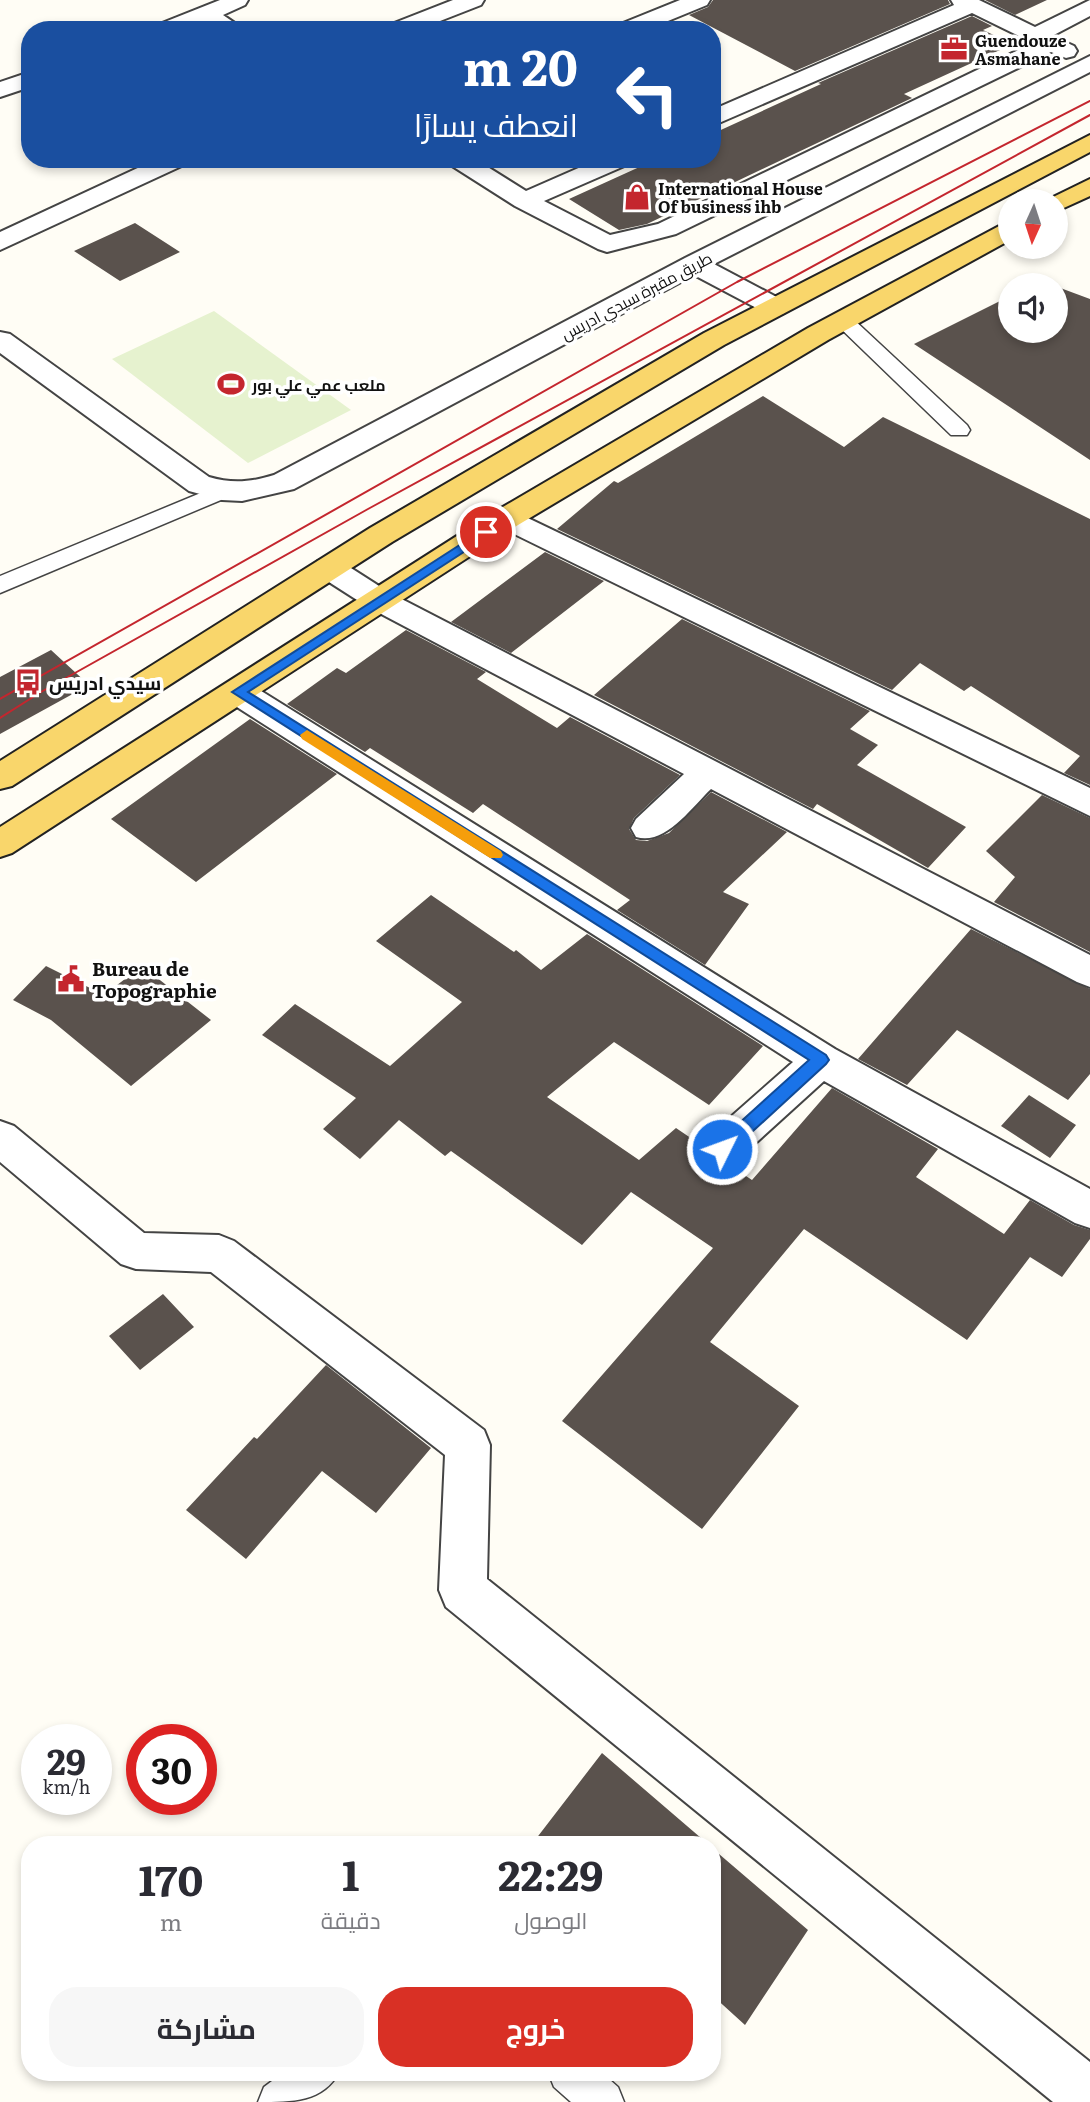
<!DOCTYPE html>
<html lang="ar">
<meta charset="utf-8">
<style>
body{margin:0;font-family:Literata,Cairo,serif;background:#f7f7f7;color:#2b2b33;direction:rtl;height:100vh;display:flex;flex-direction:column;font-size:26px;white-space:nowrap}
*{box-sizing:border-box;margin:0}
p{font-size:23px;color:#7c7c81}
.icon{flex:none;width:38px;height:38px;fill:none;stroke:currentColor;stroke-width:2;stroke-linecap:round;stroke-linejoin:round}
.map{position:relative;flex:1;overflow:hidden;direction:ltr}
.side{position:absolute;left:21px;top:1836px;width:700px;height:245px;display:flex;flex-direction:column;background:#fff;border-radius:28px;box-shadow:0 4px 10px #0003;direction:rtl}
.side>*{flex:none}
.guide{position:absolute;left:21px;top:21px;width:700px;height:147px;border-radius:28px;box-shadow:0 4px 10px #0003;direction:rtl;background:#1a4fa0;color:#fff;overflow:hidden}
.needle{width:46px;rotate:183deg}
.buttons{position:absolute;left:998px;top:189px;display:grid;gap:14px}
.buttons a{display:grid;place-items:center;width:70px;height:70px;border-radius:50%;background:#fff;box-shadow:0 4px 10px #0003;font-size:35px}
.speed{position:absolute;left:21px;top:1724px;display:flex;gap:14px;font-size:35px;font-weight:700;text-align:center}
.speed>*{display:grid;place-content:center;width:91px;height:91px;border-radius:50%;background:#fff;box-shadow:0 4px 10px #0003;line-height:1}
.speed small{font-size:18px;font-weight:400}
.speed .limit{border:10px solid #d22;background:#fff;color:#111}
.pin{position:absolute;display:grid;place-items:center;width:60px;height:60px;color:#fff;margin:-30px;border:4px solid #fff;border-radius:50%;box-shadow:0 2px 7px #0007}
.me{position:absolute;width:77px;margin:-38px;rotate:48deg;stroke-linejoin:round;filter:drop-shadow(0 0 5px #0008)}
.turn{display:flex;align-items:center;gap:24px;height:147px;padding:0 28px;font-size:32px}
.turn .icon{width:91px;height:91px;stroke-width:2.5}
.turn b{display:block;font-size:49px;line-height:60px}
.eta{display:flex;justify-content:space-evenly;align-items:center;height:119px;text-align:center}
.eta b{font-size:42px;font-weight:700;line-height:49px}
.primary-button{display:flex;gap:14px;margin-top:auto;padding:14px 28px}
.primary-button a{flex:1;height:80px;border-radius:28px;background:#d93025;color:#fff;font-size:28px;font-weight:700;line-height:80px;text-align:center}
.primary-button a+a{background:#f7f7f7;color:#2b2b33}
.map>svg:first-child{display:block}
.pitch{fill:#e6f2cf}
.building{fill:#5a524d}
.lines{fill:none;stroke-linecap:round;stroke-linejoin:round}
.service-casing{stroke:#444;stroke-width:3}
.minor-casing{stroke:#444;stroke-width:4}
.primary-casing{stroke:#222;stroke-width:4}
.service{fill:#fff;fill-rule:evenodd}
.minor{fill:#fff;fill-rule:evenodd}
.primary{fill:#f9d66b;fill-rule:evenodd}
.tram{stroke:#c4262e;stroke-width:2}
.route{fill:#1a73e8;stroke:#114b97;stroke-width:2}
.slow{fill:#f59e0b}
.labels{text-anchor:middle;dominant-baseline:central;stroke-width:7;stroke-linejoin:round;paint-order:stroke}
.far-poi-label{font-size:16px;font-weight:bold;fill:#111;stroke:#fff;text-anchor:start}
.far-street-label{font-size:16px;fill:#111;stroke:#fff}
.poi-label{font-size:19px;font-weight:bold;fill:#111;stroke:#fff;text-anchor:start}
</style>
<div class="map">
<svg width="1090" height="2102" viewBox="0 0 1090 2102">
<rect width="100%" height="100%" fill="#fffdf5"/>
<path class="pitch" d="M214,311l137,99 -103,53 -136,-104z"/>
<path class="building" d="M713,0h235l2,4 -155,67 -106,-56 19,-8z
M985,0h62l-32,15z
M972,16l20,10 -9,4 30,14 -109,50 8,4 -265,126 -28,6 -50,-31 88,-40h55v-25l109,-50 -3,-1z
M135,223l45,29 -60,29 -46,-30z
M1055,286l35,13v161l-176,-116 96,-48v35h45z
M763,396l81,51 39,-30 207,102v266l-26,-12 16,-17 -109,-70 -7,5 -44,-28 -28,27 -335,-161 57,-48 4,2z
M545,552l59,29 -93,72 -60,-31z
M682,619l188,92 -20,18 28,16 -21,20 109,62 -38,41 -111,-64 -4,5 -219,-114z
M406,630l80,42 -9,7 80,49 13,-11 110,58 -46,43 -5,11 7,11 11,1 22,-8 42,-41 76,40 -64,60 26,12 -44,61 -88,-55 13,-10 -147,-96 -10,9 -103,-65 -5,4 -78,-48 50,-36 9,5z
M51,650l38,35 -89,49v-57z
M250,719l87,55 -141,108 -85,-63z
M1042,795l48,23v134l-96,-50 21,-25 -29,-26z
M431,895l83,57 2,-2 25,20 46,-36 176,112 -54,59 -95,-63 -67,55 92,63 37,-32 25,17 -1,5 7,13 14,5 10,-2 21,14 80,-92 106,61 -22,28 88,57 26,-34 44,25 16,5v9l-28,38 -32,-20 -63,83 -163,-111 -94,113 89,64 -97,123 -140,-108 151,-173 -82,-56 -49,53 -131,-94 -6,5 -46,-36 -39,39 -37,-30 33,-31 -94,-63 33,-31 95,62 72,-64 -86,-61z
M971,929l119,60v85l-22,26 -111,-70 -50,55 -49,-26z
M46,966l58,29 38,-29 69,54 -80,66 -80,-66 -38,-20z
M1029,1095l47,30 -26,33 -49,-32z
M163,1294l31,33 -54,43 -31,-34z
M326,1365l105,83 -55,65 -54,-42 -76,88 -60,-49 68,-73 3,2z
M602,1753l106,91h-176z
M712,1848l96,82 -63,95 -33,-30z"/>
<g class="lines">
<g class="service-casing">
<path id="service" d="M844,315l7,2 116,108 3,5 -3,5h-16l-114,-110 -3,-4 3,-4z
M220,485l8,2 3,5 -3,5 -228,96v-17z
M284,2072h55c-16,30 -46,30 -81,30l6,-15z
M548,2072h53l17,15 6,15h-53l-17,-15z"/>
</g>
<g class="minor-casing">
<path id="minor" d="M220,0h28l-3,5 -22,10 22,15h-28l-12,-7 -19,7h-32l3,-5z
M453,0h31l-3,5 -64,25h-31l3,-5z
M680,0h30l-3,5 -61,25h-31l3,-5z
M951,0h28l56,27 55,-27v16l-38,20 22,10 3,5 -3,5 -8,2 -15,-6 -375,182 -69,18 -9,-3 -83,-43 -66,-42 -3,-5h29l51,32 73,-32h33l-3,5 -85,37 66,34 48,-11 375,-181 -61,-30 -260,113v-16l242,-105z
M1090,56v16l-376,192 70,37 4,6 -4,6 -9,2 -9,-2 -72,-38 -400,214 -52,12 -20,-1 -33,-9 -189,-138v-21l10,2 199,143c23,7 43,5 65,-2l411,-217z
M30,72v15l-30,10v-15z
M157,159h32l-3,5 -186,86v-18z
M507,508l583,280v28l-594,-291 -4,-7 4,-7z
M329,558l11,3 50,32 700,362v32l-13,-5 -366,-193c-20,19 -46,57 -75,48l-5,-9 5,-9 48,-45 -316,-167 -50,-32 -4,-7 4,-7z
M238,681l12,3 585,365 255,140v39l-15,-5 -251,-142 -88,80 -14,5 -14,-5 -6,-12 6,-12 85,-75 -567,-362 -4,-8 4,-8z
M0,1121l14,5 130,107 75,2 15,6 250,189 6,15 -3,134 603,483v40h-37l-607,-495 -7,-17 6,-135 -234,-183 -75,-3 -15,-5 -121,-102z"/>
</g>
<g class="primary-casing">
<path id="primary" d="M1090,135v17l-366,193 -332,197 -380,244 -12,3v-28l370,-233 334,-195z
M1090,179v17l-35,16v-11h-10z
M1010,222v18l-182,100 -310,185 -506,328 -12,4v-30l496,-316 312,-183 193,-103z"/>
</g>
<use href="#service" class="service"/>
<use href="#minor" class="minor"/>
<use href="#primary" class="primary"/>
<path class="tram" d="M0,699l737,-417 353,-181
M0,718l41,-26 327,-183 722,-394"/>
</g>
<path class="route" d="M486,528l4,1v6l-242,157 578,363 3,5 -3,4 -98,90h-12l-2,-5 2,-5 93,-84 -577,-368z"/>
<path class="slow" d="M307,730l194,121 2,4 -2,3h-11l-188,-119 -2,-4z"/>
<defs>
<g id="office-bare" transform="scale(2.1)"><path d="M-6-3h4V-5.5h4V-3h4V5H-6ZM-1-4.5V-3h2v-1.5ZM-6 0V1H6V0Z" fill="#c4262e" stroke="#fff" stroke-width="2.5" paint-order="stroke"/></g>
<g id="shop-bare" transform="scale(2.1)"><path d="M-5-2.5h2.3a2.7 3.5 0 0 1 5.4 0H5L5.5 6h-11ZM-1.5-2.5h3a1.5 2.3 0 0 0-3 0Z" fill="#c4262e" stroke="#fff" stroke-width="2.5" paint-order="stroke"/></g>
<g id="stadium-bare" transform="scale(2.1)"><path d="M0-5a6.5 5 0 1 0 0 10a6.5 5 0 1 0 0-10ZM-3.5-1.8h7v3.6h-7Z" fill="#c4262e" stroke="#fff" stroke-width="2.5" paint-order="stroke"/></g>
<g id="bus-bare" transform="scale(2.1)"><path d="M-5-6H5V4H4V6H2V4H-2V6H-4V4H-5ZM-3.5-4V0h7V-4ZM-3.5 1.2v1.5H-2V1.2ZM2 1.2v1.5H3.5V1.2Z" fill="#c4262e" stroke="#fff" stroke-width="2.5" paint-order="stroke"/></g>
<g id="civic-bare" transform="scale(2.1)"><path d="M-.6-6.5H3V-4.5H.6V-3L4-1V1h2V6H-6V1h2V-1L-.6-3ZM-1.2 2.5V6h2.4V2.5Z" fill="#c4262e" stroke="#fff" stroke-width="2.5" paint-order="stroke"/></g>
</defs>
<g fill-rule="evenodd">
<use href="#office-bare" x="954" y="49"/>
<use href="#shop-bare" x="637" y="197"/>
<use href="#stadium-bare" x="231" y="384"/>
<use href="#bus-bare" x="28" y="682"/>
<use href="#civic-bare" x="71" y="979"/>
</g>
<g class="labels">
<g class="far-poi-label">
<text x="975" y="40">Guendouze<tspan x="975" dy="18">Asmahane</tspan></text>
<text x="658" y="188">International House<tspan x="658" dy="18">Of business ihb</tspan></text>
<text x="252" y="384">ملعب عمي علي بور</text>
</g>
<g class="far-street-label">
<text transform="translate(636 295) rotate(-28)">طريق مقبرة سيدي ادريس</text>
</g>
<g class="poi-label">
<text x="49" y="682">سيدي ادريس</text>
<text x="92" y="968">Bureau de<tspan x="92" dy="22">Topographie</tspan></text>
</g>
</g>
</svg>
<div class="buttons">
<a><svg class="needle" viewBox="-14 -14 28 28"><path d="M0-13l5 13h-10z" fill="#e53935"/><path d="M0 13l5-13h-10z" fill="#7c7c81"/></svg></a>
<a><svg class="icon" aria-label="sound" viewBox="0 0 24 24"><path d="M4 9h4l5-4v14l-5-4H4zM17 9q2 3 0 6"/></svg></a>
</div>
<div class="speed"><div>29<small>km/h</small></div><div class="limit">30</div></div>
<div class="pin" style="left:486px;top:532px;background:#d93025"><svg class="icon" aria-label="arrive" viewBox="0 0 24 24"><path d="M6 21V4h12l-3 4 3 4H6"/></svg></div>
<svg class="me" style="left:722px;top:1149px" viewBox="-20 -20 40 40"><circle r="17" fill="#1a73e8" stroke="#fff" stroke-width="3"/><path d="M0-11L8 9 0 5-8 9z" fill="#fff"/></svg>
<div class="guide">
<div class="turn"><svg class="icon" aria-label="left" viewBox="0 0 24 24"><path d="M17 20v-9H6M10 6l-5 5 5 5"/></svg><div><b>20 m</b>انعطف يسارًا</div></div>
</div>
<section class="side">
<div class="eta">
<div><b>22:29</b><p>الوصول</p></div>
<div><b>1</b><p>دقيقة</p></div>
<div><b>170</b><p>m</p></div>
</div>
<div class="primary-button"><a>خروج</a><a>مشاركة</a></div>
</section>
</div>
